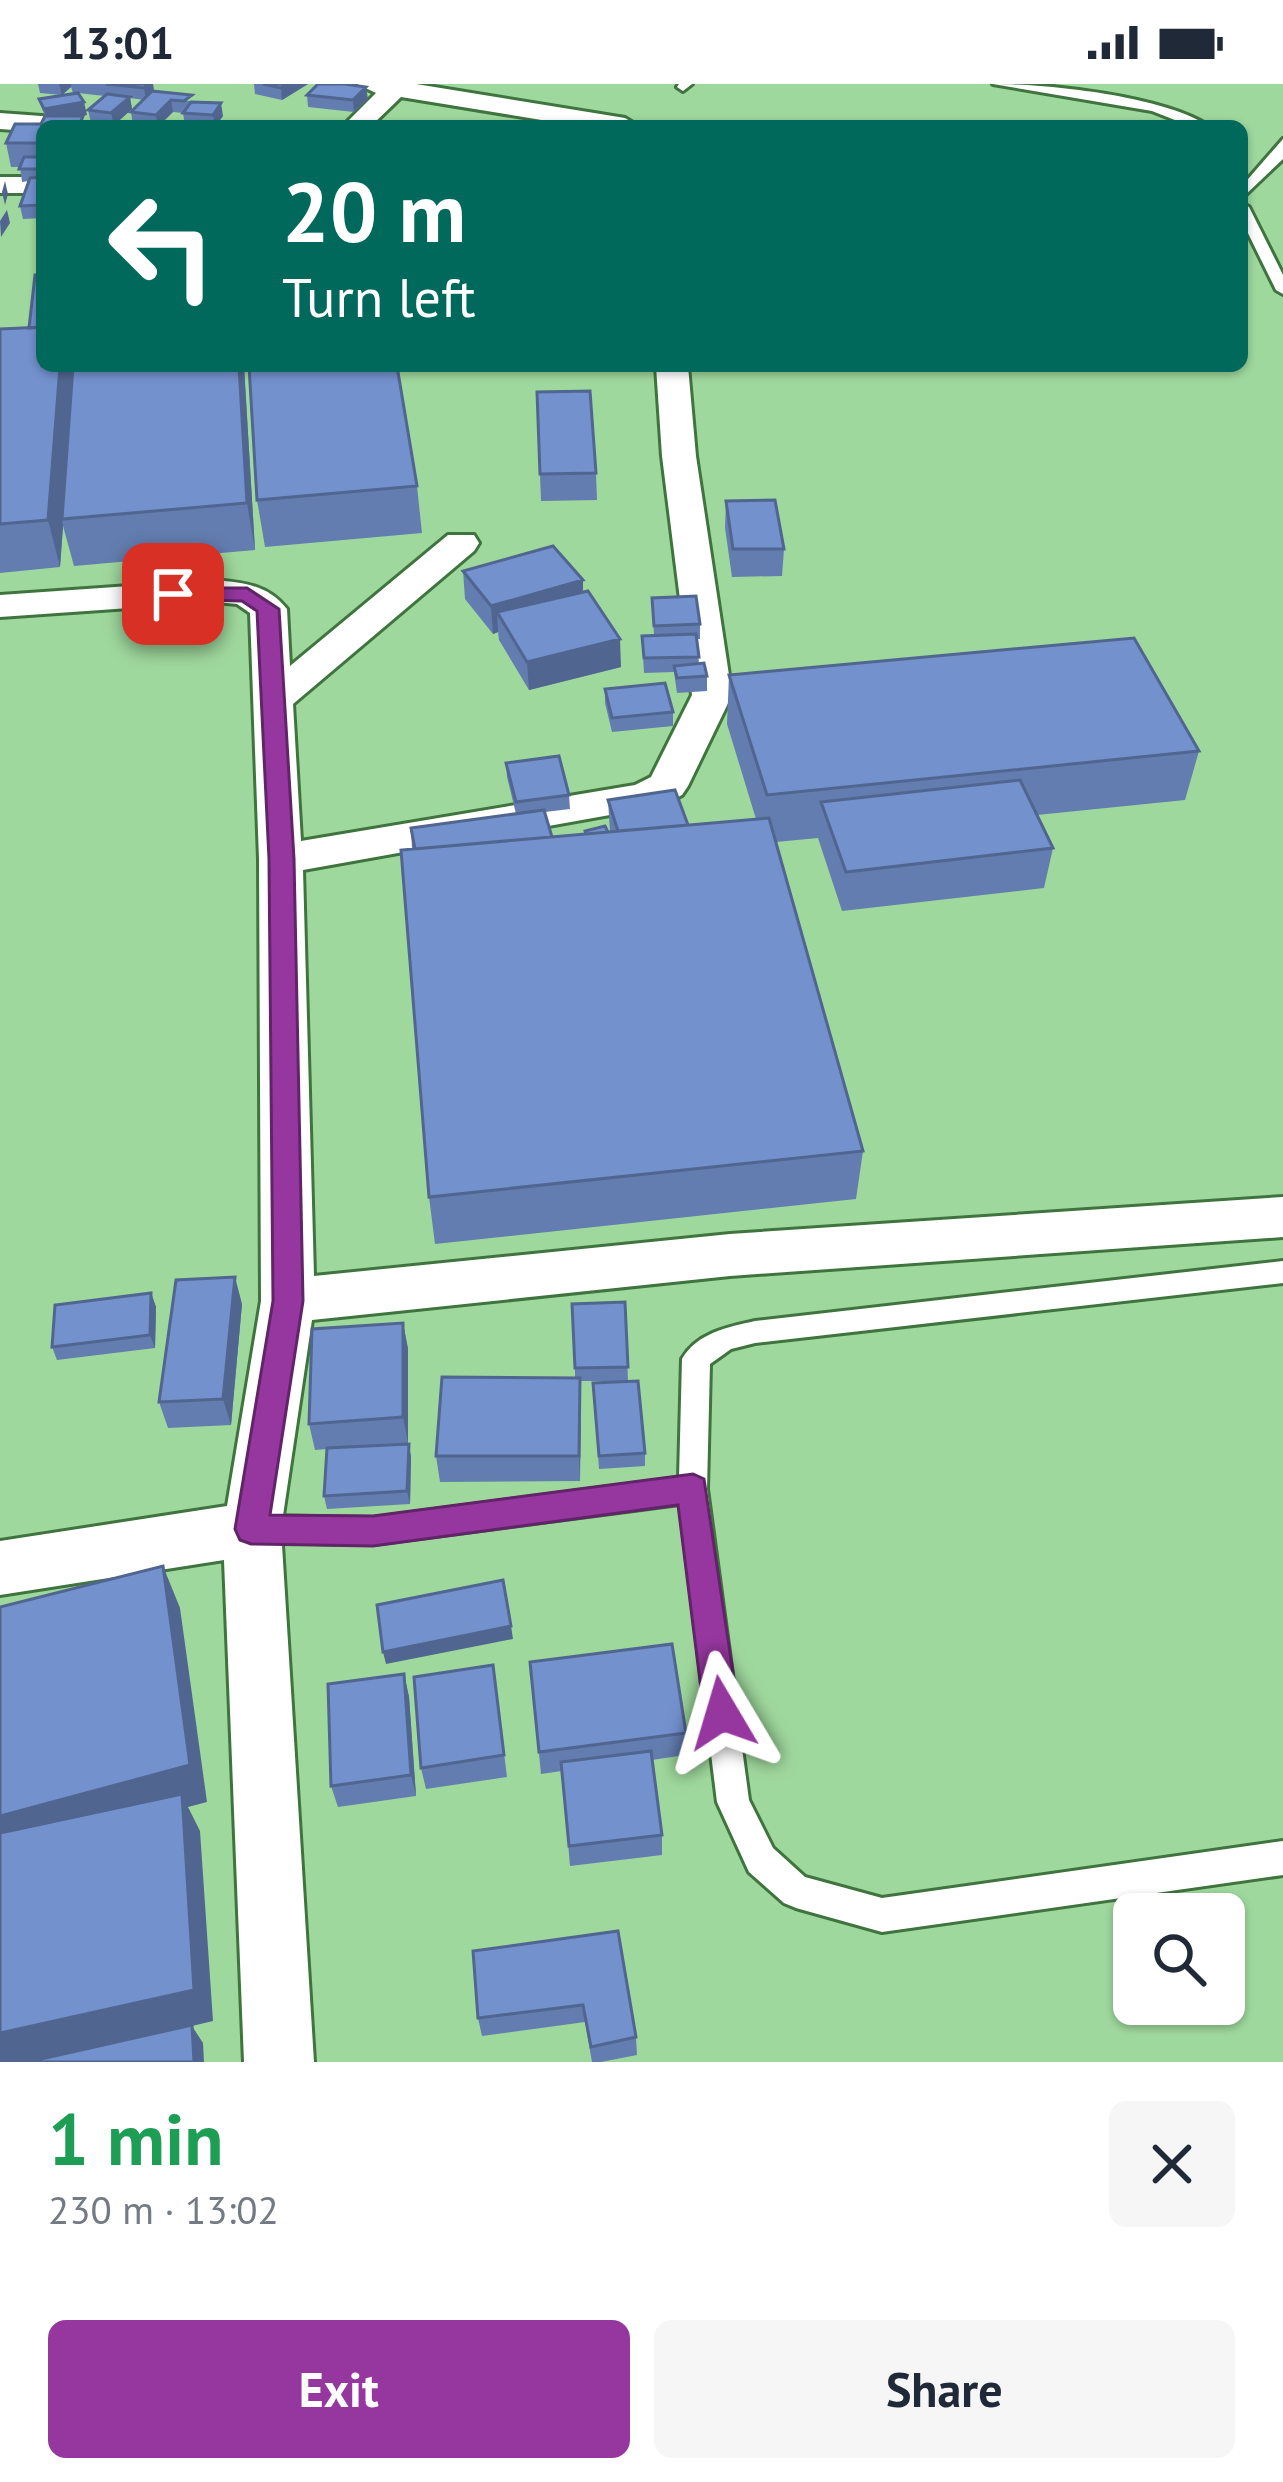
<!DOCTYPE html>
<meta charset="utf-8">
<style>
body{margin:0;font-family:"PT Sans",sans-serif;background:#f6f6f7;color:#1f2937;height:100vh;display:flex;flex-direction:column;font-size:45px;white-space:nowrap}
*{box-sizing:border-box;margin:0}
p{font-size:39px;color:#747a83}
.icon{flex:none;width:66px;height:66px;fill:none;stroke:currentColor;stroke-width:2;stroke-linecap:round;stroke-linejoin:round}
.map{position:relative;height:1978px;overflow:hidden}
.details{display:flex;flex-direction:column;background:#fff;flex:1}
.details>*{flex:none}
.guide{position:absolute;left:36px;top:36px;width:1212px;height:252px;border-radius:18px;box-shadow:0 3px 9px #0004;background:#00695c;color:#fff;overflow:hidden}
.controls{position:absolute;left:1113px;top:1809px;display:grid;gap:24px}
.controls a{display:grid;place-items:center;width:132px;height:132px;border-radius:18px;background:#fff;box-shadow:0 3px 9px #0004;font-size:60px}
.pin{position:absolute;display:grid;place-items:center;width:102px;height:102px;color:#fff;margin:-51px;border-radius:24px;box-shadow:0 6px 18px #0006}
.me{position:absolute;width:132px;margin:-66px;rotate:353deg;stroke-linejoin:round;filter:drop-shadow(0 0 9px #0008)}
.turn{display:flex;align-items:center;gap:42px;height:252px;padding:0 48px;font-size:54px}
.turn .icon{width:156px;height:156px;stroke-width:2.5}
.turn b{display:block;font-size:84px;line-height:102px}
.round{display:grid;place-items:center;flex:none;width:126px;height:126px;border-radius:18px;background:#f6f6f7}
.overview{display:flex;align-items:center;justify-content:space-between;height:204px;padding:0 48px}
h1{font-size:72px;font-weight:800;line-height:90px;color:#1e9e55}
.button{display:flex;gap:24px;margin-top:auto;padding:24px 48px}
.button a{flex:1;height:138px;border-radius:18px;background:#9637a0;color:#fff;font-size:48px;font-weight:800;line-height:138px;text-align:center}
.button a+a{background:#f6f6f7;color:#1f2937}
.status{display:flex;justify-content:space-between;align-items:center;height:84px;padding:0 60px;background:#fff;direction:ltr}
.status svg{height:33px;fill:currentColor}
.map>svg:first-child{display:block}
.lines{fill:none;stroke-linecap:round;stroke-linejoin:round}
.lane-casing{stroke:#3f743f;stroke-width:6}
.street-casing{stroke:#3f743f;stroke-width:6}
.lane{fill:#fff;fill-rule:evenodd}
.street{fill:#fff;fill-rule:evenodd}
.wall{fill:#637db0}
.shaded-wall{fill:#506690}
.building{fill:#7391cd;stroke:#506690;stroke-width:3}
.route{fill:#9637a0;stroke:#622468;stroke-width:3}
</style>
<div class="status"><b>13:01</b><svg viewBox="0 0 49 12"><path d="M0 12V9h3v3zM5 12V6h3v6zM10 12V3h3v9zM15 12V0h3v12zM26 1h20v11H26zM47 4h2v5h-2z"/></svg></div>
<div class="map">
<svg width="1283" height="1978" viewBox="0 0 1283 1978">
<rect width="100%" height="100%" fill="#9fd89d"/>
<g class="lines">
<g class="lane-casing">
<path id="lane" d="M679,0h13l-9,7 -6,-4z
M993,0c56,0 169,12 216,42h-19l-38,-15z
M1283,55v20l-41,39v-12z
M1242,119l7,4 34,68v19l-7,-4 -34,-69z
M1283,1177v22l-528,60 -24,6 -21,15 -3,125 42,311 24,48 32,29 77,21 401,-57v34l-401,57 -86,-24 -12,-5 -35,-31 -32,-70 -37,-298 -307,40 -121,-2 -10,-4 -5,-9 5,-9 10,-4 121,2 306,-40 3,-119c15,-26 46,-32 73,-38z"/>
</g>
<g class="street-casing">
<path id="street" d="M357,0h59l209,34 13,8h-60l-177,-29 -30,29h-28l33,-33z
M0,29l69,5 13,8h-40v6l-42,-3z
M0,93h42v16h-42z
M656,282h32l8,90 36,239 -44,91 -6,9 -22,11 -357,64 11,406 416,-42 553,-37v40l-553,39 -418,44 -31,209 33,533h-70l-20,-502 -224,35v-54l227,-35 34,-205 -2,-442 -9,-246 -13,-9 -21,-2 -216,15v-22l216,-15c29,3 52,5 71,29l3,57 158,-131h26l5,8 -5,8 -181,153 8,137 334,-56 16,-8 41,-82 -30,-239z"/>
</g>
<use href="#lane" class="lane"/>
<use href="#street" class="street"/>
</g>
<path class="wall" d="M38,0h115l1,8 39,10 30,14 -7,10 -31,-1 -2,-12 -10,-1 -14,14 -26,-1 -2,-13 13,-12 -14,-2 2,11 -18,16 -23,-2 -3,-13 17,-14 -27,-3 9,22 -45,11v92l-19,1 -3,-13 9,-25 -7,1 -2,-15h-9l-5,-24 35,-19 4,-7 -6,-18 39,-6h-5l-2,-6 -9,8 -22,-2z
M254,0h54l-26,16 -27,-6z
M307,11l61,4 -14,13 -46,-5z
M0,245l42,37 30,9 1,-9h171l11,184 -181,16 -11,-40 -3,41 -60,6z
M596,389l1,27 -56,1 -1,-27z
M417,402l5,47 -157,14 -8,-47z
M726,417l58,48 -2,27 -50,1 -7,-49z
M463,487l120,21 38,75 -92,23 -30,-50 -1,-8 -5,2 -28,-35z
M652,514l48,26v15h-3l2,25 8,12v15l-30,2 -3,-21 -30,1 -2,-37 12,-1z
M729,591l470,76 -14,49 -148,15 16,33 -9,40 -202,23 -24,-73 -42,4 87,309 -7,48 -421,45 -6,-47 -18,-369 105,-14 -9,-37 -1,-14 63,32 1,14 -25,3 7,25 33,-3v-3l25,1 -2,-32 80,25 68,-6 -29,-95z
M605,605l68,23v14l-61,6 -7,-29z
M151,1209l5,14 -1,41 -98,12 -5,-13z
M625,1218l3,79h-48v100l-140,1 -4,-26 139,-78v-10z
M242,1220l-11,121 -63,3 -9,-26z
M403,1239l5,26v94l3,14 -1,47 -83,5 -3,-13 3,-47 -12,1 -6,-26z
M593,1299l52,70v13l-46,3z
M530,1578l156,71 -1,22 -33,5 10,75v20l-92,11 -8,-95 -21,3z
M493,1581l14,112 -81,12 -5,-21z
M404,1590l5,23 7,99 -78,11 -7,-21z
M618,1847l18,106 1,18 -36,7h-9l-7,-40 -103,14 -4,-18z"/>
<path class="shaded-wall" d="M59,0h12v3l-9,8z
M148,0h5l1,8 -8,8 -2,-12z
M287,0h21l-26,16 -1,-12z
M366,3l2,12 -14,13 -1,-12z
M130,13l2,12 -18,16 -3,-12z
M171,16l2,12 -15,14 -2,-11z
M84,18l3,13 -40,6 -3,-12z
M221,19l2,13 -8,10 -2,-11z
M5,97l3,13 -3,11 -3,-13z
M7,126l3,13 -9,14 -1,-16z
M60,282h10l4,15 -12,138 1,7 -3,41 -12,-47z
M239,282h5l11,184 -8,-47z
M583,496v27l-86,5 1,20 -5,2 -2,-28z
M620,555l1,28 -92,23 -2,-28z
M235,1193l7,27 -11,121 -8,-26z
M151,1209l5,14 -1,41 -5,-13z
M403,1239l5,26v94l-5,-26z
M580,1294l1,26 -1,77 -1,-25z
M409,1360l2,13 -1,47 -3,-13z
M163,1482l17,42 27,194 -19,5 12,24 13,190 -21,5 11,17 1,19h-204v-246z
M511,1542l2,13 -127,25 -3,-12z
M404,1590l5,23 7,99 -5,-21z"/>
<path class="building" d="M106,0h42l-4,4z
M263,0h24l-6,4z
M318,0h26l22,3 -13,13 -46,-5z
M152,7l40,4 -8,6 -13,-1 -15,15 -25,-3z
M78,9l6,9 -40,7 -5,-10z
M107,10l23,3 -19,16 -23,-3z
M191,18l30,1 -8,12 -30,-2z
M45,32h38l-4,10h-37v17h-36l9,-19h26z
M24,73h18v12h-23z
M42,93v28l-22,1 10,-28z
M35,191h7v52l-13,1z
M42,243v39h18l-12,154 -48,4v-195z
M73,282h166l8,137 -185,16z
M249,282h148l20,120 -160,14z
M590,307l6,82 -56,1 -3,-82z
M775,416l9,49h-51l-7,-48z
M553,462l30,34 -92,26 -28,-35z
M588,507l32,48 -93,23 -30,-50z
M696,512l4,28 -46,2 -2,-28z
M696,550l3,23 -55,1 -2,-22z
M1134,554l65,113 -432,44 -38,-120z
M704,579l3,13 -30,2 -3,-12z
M665,599l8,29 -61,6 -7,-29z
M559,672l10,39 -53,7 -10,-39z
M1020,696l33,68 -207,24 -25,-70z
M675,706l13,35 -70,6 -10,-31z
M544,726l8,27 -137,12 -4,-21z
M769,734l94,333 -434,46 -28,-347z
M605,742l3,6 -22,2 -1,-3z
M235,1193l-12,122 -64,3 17,-122z
M151,1209l-1,42 -98,12 3,-42z
M625,1218l3,65 -53,1 -3,-64z
M403,1239v94l-94,7 3,-95z
M442,1293l138,1 -1,78h-143z
M638,1297l7,72 -46,3 -6,-73z
M409,1360l-2,47 -83,5 3,-48z
M163,1482l27,199 -190,51v-209z
M503,1496l8,46 -128,26 -6,-47z
M672,1560l14,89 -147,19 -9,-90z
M493,1581l11,90 -83,13 -7,-91z
M404,1590l7,101 -80,11 -3,-102z
M651,1667l11,84 -93,11 -8,-84z
M182,1710l12,196 -194,43v-200z
M618,1847l18,106 -45,10 -8,-42 -105,13 -5,-67z
M192,1941l2,37h-166z"/>
<path class="route" d="M173,504h74l32,21 15,250 9,442 -33,214 103,1 320,-42 11,5 35,234 -5,12 -12,5 -13,-5 -5,-12 -26,-208 -305,41 -122,-2 -11,-4 -5,-11 38,-228 -4,-442 -12,-248 -15,-10 -76,-2 -3,-5z"/>
</svg>
<div class="controls">
<a><svg class="icon" aria-label="search" viewBox="0 0 24 24"><circle cx="10" cy="10" r="6"/><path d="M15 15l6 6"/></svg></a>
</div>
<div class="pin" style="left:173px;top:510px;background:#d93025"><svg class="icon" aria-label="arrive" viewBox="0 0 24 24"><path d="M6 21V4h12l-3 4 3 4H6"/></svg></div>
<svg class="me" style="left:722px;top:1629px" viewBox="-20 -20 40 40"><path d="M0-17L14 15 0 8-14 15z" fill="#9637a0" stroke="#fff" stroke-width="4"/></svg>
<div class="guide">
<div class="turn"><svg class="icon" aria-label="left" viewBox="0 0 24 24"><path d="M17 20v-9H6M10 6l-5 5 5 5"/></svg><div><b>20 m</b>Turn left</div></div>
</div>
</div>
<section class="details">
<div class="overview"><div><h1>1 min</h1><p>230 m · 13:02</p></div><a class="round"><svg class="icon" aria-label="close" viewBox="0 0 24 24"><path d="M6 6l12 12M18 6L6 18"/></svg></a></div>
<div class="button"><a>Exit</a><a>Share</a></div>
</section>
